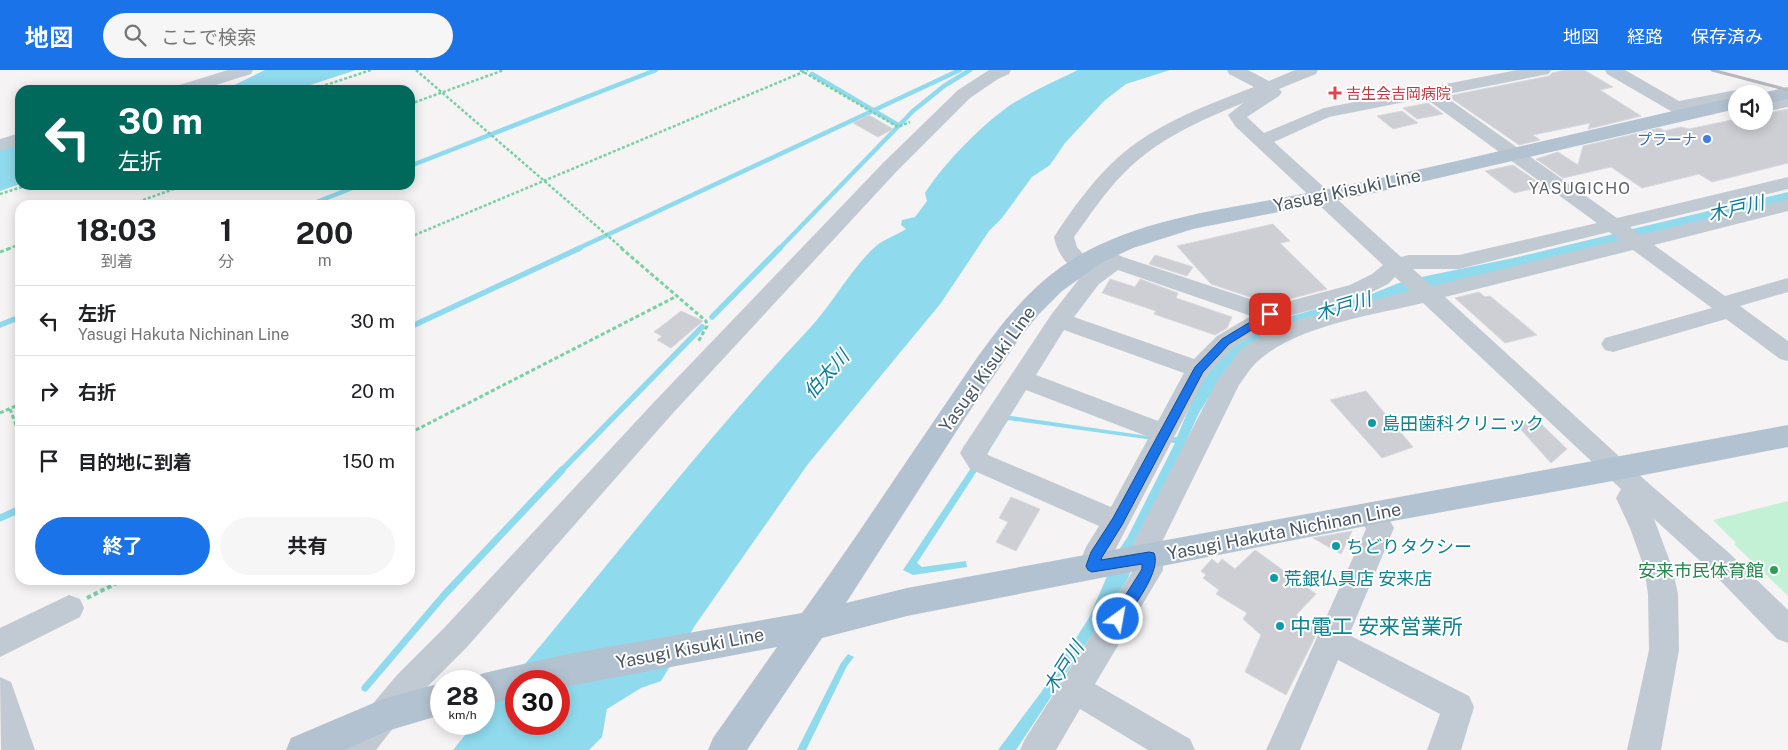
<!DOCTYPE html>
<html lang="ja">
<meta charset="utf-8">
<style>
body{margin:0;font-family:"Public Sans","Noto Sans JP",sans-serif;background:#f6f6f6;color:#202124;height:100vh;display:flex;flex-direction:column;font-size:19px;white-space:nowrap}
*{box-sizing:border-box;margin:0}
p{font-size:16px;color:#757577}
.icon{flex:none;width:28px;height:28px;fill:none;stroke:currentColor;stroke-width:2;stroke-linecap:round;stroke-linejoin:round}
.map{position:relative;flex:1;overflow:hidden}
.drawer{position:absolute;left:15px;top:130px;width:400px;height:385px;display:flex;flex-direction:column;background:#fff;border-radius:15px;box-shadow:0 2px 12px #0003}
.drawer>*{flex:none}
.hud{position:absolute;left:15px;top:15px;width:400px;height:105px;border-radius:15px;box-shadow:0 2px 12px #0003;background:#00695c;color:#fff;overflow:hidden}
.controls{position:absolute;left:1728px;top:15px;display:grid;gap:10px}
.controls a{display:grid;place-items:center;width:45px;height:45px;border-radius:50%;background:#fff;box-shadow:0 2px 12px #0003;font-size:25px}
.speed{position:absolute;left:430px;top:600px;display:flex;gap:10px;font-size:25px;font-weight:700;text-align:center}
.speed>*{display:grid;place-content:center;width:65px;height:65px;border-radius:50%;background:#fff;box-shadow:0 2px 12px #0003;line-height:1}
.speed small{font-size:12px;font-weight:400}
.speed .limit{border:8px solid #d22;background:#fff;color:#111}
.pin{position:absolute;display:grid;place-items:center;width:42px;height:42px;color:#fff;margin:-21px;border-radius:10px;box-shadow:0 2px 8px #0006}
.me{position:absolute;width:55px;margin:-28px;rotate:32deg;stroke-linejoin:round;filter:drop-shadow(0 0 4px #0008)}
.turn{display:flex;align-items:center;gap:18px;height:105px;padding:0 20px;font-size:22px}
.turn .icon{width:65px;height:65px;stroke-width:2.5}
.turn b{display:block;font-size:35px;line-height:42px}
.eta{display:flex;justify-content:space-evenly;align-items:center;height:85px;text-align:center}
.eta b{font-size:30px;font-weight:700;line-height:35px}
.action{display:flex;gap:10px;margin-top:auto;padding:10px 20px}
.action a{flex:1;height:58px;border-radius:30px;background:#1a73e8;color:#fff;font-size:20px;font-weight:700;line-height:58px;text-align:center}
.action a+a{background:#f6f6f6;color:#202124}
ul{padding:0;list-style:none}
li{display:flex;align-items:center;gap:15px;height:70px;padding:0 20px;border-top:1px solid #e0e0e0}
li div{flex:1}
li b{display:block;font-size:19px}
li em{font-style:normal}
header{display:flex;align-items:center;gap:30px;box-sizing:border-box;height:70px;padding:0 25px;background:#1a73e8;color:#fff}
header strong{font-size:24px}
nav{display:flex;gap:28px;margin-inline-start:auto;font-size:18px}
.search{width:350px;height:45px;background:#f6f6f6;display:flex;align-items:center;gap:12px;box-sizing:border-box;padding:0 18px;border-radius:28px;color:#757577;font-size:19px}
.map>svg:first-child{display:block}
.green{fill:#c3f1d5}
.water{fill:#90daee;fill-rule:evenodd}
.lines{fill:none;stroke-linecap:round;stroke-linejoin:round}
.stream-far2{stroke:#90daee;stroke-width:4.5}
.stream-far1{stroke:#90daee;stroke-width:5.5}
.stream{stroke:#90daee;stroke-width:7}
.building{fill:#cdcfd5;stroke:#d7d9de}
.path-far2{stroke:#7ad0a6;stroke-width:2.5;stroke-dasharray:3 2;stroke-linecap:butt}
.path-far1{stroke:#7ad0a6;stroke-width:3;stroke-dasharray:4 2.5;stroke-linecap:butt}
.path{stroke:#7ad0a6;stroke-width:4;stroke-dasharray:4.5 3;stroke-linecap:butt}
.minor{fill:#c1cad2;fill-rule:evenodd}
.major{fill:#b3c2d1;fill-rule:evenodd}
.rail{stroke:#b5b8bd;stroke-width:3}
.route{fill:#1a73e8;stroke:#114b97}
.health-dot{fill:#e0444e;stroke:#fff;stroke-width:2}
.shop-dot{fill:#3f7fe0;stroke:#fff;stroke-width:2}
.culture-dot{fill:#0f9aa8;stroke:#fff;stroke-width:2}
.leisure-dot{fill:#2e9e5b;stroke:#fff;stroke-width:2}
.labels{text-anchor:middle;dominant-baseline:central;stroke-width:4;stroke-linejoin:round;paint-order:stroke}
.far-health-label{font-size:15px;fill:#be3a42;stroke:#fff;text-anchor:start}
.far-shop-label{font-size:15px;fill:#366cbe;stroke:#fff;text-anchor:end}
.far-quarter-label{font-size:16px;letter-spacing:1px;fill:#5f6368;stroke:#fff}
.street-label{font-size:18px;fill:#4a5661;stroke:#fff}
.culture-label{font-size:18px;fill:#0d838f;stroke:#fff;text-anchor:start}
.leisure-label{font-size:18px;fill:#27864d;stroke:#fff;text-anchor:end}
.water-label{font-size:19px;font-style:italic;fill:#0c7c9b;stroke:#fff}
.near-culture-label{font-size:21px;fill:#0d838f;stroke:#fff;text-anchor:start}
</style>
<header>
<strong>地図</strong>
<div class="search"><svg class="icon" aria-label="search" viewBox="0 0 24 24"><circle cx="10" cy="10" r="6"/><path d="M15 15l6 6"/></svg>ここで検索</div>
<nav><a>地図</a><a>経路</a><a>保存済み</a></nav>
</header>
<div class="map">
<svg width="1788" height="680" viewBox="0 0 1788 680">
<rect width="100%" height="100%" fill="#f5f3f3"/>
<path class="green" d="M1788,431v95l-54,-52 2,-1 -23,-23z"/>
<path class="water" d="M265,0h91l-61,20h-71z
M1078,0h92l-44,14 -22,17 -39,42 -15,22 -18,12 -30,41 -13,13 -48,72 -133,161 -112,160 -35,57 -20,7 -34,21 -5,28 -13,13h-136l21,-26h10l1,-13c110,-127 210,-261 325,-383 23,-25 42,-61 66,-82 8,-7 21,-11 30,-17l-5,-4 1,-5 13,-3 12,-16 -2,-8c19,-30 60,-72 90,-91 20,-12 42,-22 63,-32zM516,611h43v43h-43z
M20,74v40l-20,7v-42z
M1788,122v8l-154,38 -10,-7z
M1622,162l9,6 -207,52 -12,-11 106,-22z
M1410,210l11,10 -116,30 -81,53 -25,40 -64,140 -22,5 14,-20 48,-95 -9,-1 2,-4 9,-1c10,-23 18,-48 34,-68 36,-48 95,-57 149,-71 17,-5 32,-14 50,-18z
M1004,345l151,22 -2,3 -145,-20 -24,39z
M973,395l6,3 -62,95 5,4 44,-6 1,6 -54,8 -10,-5z
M1134,493l-6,15 -31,49 -81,123h-18l44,-59 47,-73 22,-51z
M848,584l6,3 -7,9 -41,84h-9l44,-87z"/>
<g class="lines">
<path class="stream-far2" d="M812,4l86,51
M410,96l246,-96
M309,135l51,-20
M577,179l383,-179
M779,179l134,-138 31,-25 26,-16"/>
<path class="stream-far1" d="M712,247l68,-69
M0,255l20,-8
M410,257l170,-79
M560,402l142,-145"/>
<path class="stream" d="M0,448l20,-9
M365,618l80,-94 117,-124"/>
</g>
<path class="building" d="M1565,0h19l29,17 -13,3 41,26 -53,13 2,-6 -57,12 7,5 -21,5 -71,-49 101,-20 3,-3z
M1428,33l15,11 -26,5 -14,-11z
M1788,39v54l-76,19 -13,-8 -57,14 -31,-21 -48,11 -27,-19 22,-7 20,13 5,-19 77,-18 4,3 17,-4 8,2 47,-10v2h28v-7z
M1402,41l16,12 -25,6 -16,-13z
M869,45l24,14 -15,8 -25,-14z
M1513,95l26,18h-2l4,4 -27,6 -29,-22z
M1273,154l17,17 -10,2 47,46 -56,15 -60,-20 -34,-38z
M1155,185l38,12 -6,9 -38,-12z
M1110,209l25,8 5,-8 38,14 -2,5 56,19 -5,11 -12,7 -61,-21 2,-3 -54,-18z
M1479,222l6,5 5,-1 47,39 -32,8 -50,-45z
M681,241l22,10 -32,27 -14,-8 5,-4 -8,-4z
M1366,321l47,56 -31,11 -52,-58z
M1537,350l30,29 -16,14 -36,-40z
M1011,427l29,12 -24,42 -20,-9 12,-20 -9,-4z
M1352,461l-11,23 -28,-16z
M1255,480l61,44 -20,21 22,16 -32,64 -41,-23 16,-37 -18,-16 4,-6 -31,-19 3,-4 -16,-12 3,-3 -5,-4 11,-12 6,5 4,-5 13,10z"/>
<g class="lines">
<path class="path-far2" d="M416,0l207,179
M800,0l98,57 12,-5
M311,20l60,-20
M410,34l94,-34
M0,124l28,-9
M129,135l56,-20
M410,167l398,-167
M8,179l12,-5"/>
<path class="path-far1" d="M621,178l85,73 1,5 -9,16
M0,182l11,-4
M10,339l10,27
M0,343l20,-9
M410,363l267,-137"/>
<path class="path" d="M87,528l36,-18"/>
<path class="minor" d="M228,0h25l-2,4 -51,16h-27l3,-4z
M989,0h22l-2,4 -11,5 -28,19 -73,73 -224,242 -206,234 -48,48 -43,55h-38l5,-11 54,-64 48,-48 210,-226 228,-238 75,-73z
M1227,0h21l21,11 26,-11h23l-2,4 -37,15 3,3 -3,4 -32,21 17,16 60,-25 193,-38h34l-2,4 -6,1 -100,20 174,123 171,-41v12l-158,38 10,8 148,-36v12l-134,34 71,51 63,-18v14l-48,14 48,35v20l-8,-2 -54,-40 -113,33 -8,-2 -4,-6 4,-6 107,-30 -79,-58 -188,47 201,184 82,71 60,58v33l-11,-4 -69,-71 -54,-49 18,48 6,27 1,56 -18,100h-34l22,-100 -1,-56 -4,-27 -14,-39 -14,-30 5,-9 -198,-186c-50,12 -127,23 -165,58 -7,6 -13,16 -19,24l-80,163 4,9v13l-68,114 95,55 5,11h-47l-68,-41 -24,41h-36l5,-11 109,-170 -5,-2 -4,-8 92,-178 24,-32 30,-19 29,-11 110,-28 -15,-14 -7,7 -22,11 -88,24 -45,29 -26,26 -105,201 -10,3 -10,-3 -4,-9 8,-19 13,-21 -129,-57 -10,-16 4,-7 87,-131 32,-41 6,-4c-19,5 -32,-17 -35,-33 16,-25 35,-51 56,-72 39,-39 94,-59 144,-78l-25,-13zM1425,28l172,125 -138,32h-50l-8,2 -127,-115 55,-25zM1243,33l-15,12 7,11 148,139 -11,9 -22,11 -79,21 -148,-49 -21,-10 -8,2 -3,5 9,8 -10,7 3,-4 -16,-18 -3,-10c16,-22 31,-45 50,-64 32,-33 77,-53 119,-70zM1609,162l11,8 -188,46 -19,-17h46zM1118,200l133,46 -34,20 -23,23 -120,-42 25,-33zM1064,260l120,43 -26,48 -122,-46zM1026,320l123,47 -38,70 -123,-52 -1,-2z
M1605,0h20l54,31 57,-11 8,4h-8v6l-43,9 3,4 -3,4 -6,1 -6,-1 -74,-43z
M1788,27v10l-24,5v-10z
M20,63v12l-20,6v-12z
M1371,432l10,3 13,23 -45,107 120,61 5,11 -13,43h-34l13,-36 -102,-54 -38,90h-34l100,-221 -9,-16 4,-8z
M69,525l11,4 4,9 -4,9 -80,40v-29z
M0,607l11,5 24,68h-34z"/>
<path class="major" d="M1788,17v12l-24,5v-10h-6z
M1736,27v12l-362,84 -181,36 -60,19 -30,14 -41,29 -23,23 -20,25 -54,79 -119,185 61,-15 881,-163v22l-170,33 -247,45 -464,91 -85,22 -75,112h-39l5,-12 64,-91 -218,41v-7h-43v17l-32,7v-24h-14l2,-3 12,-5 84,-19 234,-41c48,-66 92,-134 138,-201 31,-45 61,-94 102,-130 64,-57 157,-69 239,-84 33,-6 67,-13 100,-20 118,-26 236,-55 355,-81z
M441,613v32l-54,16 -42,19h-59l5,-12 92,-39z"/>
<path class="rail" d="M1712,0l76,20"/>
</g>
<path class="route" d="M1270,240l5,4 -1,2 -45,28 -26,28 -81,153 -20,32 -1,3 48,-8 5,1c8,18 -22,55 -31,70l-5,2 -5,-2 -2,-4 2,-4 29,-46v-5l-50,8 -4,-2 -2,-4 5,-14 22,-34 82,-151 27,-28z"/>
<path class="health-dot" d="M1332.5 15.5h5v5h5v5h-5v5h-5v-5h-5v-5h5z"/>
<circle class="shop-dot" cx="1707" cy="69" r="5"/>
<g class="culture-dot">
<circle cx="1372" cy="353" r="5"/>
<circle cx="1336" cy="476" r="5"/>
<circle cx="1274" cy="508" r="5"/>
<circle cx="1280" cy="556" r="5"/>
</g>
<circle class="leisure-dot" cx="1774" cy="500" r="5"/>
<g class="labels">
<g class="far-health-label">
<text x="1346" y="23">吉生会吉岡病院</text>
</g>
<g class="far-shop-label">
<text x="1697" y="69">プラーナ</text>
</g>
<g class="far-quarter-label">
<text x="1580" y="118">YASUGICHO</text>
</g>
<g class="street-label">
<text transform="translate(1347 120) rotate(-12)">Yasugi Kisuki Line</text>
<text transform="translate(987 299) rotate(-54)">Yasugi Kisuki Line</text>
<text transform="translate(1284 461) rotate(-11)">Yasugi Hakuta Nichinan Line</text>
<text transform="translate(690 578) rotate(-11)">Yasugi Kisuki Line</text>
</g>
<g class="culture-label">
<text x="1382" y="353">島田歯科クリニック</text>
<text x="1346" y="476">ちどりタクシー</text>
<text x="1284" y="508">荒銀仏具店 安来店</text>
</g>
<g class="leisure-label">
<text x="1764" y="500">安来市民体育館</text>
</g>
<g class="water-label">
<text transform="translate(1736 138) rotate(-13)">木戸川</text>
<text transform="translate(1343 236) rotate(-16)">木戸川</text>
<text transform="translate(826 304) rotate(-48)">伯太川</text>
<text transform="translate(1063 597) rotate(-57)">木戸川</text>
</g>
<g class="near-culture-label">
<text x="1290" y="556">中電工 安来営業所</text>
</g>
</g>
</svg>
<div class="controls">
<a><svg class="icon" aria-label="sound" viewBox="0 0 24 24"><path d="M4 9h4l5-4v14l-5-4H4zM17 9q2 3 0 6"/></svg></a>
</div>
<div class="speed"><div>28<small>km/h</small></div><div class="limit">30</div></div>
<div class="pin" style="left:1270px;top:244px;background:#d93025"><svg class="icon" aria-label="arrive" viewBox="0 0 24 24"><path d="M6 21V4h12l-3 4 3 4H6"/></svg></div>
<svg class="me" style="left:1118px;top:549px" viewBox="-20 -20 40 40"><circle r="17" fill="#1a73e8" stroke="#fff" stroke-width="3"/><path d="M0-11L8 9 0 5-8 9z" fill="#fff"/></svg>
<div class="hud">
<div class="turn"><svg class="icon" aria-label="left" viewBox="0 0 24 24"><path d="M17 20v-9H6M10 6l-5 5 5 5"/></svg><div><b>30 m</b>左折</div></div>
</div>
<section class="drawer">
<div class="eta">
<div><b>18:03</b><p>到着</p></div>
<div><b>1</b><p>分</p></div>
<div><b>200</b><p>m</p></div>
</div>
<ul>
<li><svg class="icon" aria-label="left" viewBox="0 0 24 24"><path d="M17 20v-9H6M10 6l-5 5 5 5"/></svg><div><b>左折</b><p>Yasugi Hakuta Nichinan Line</p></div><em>30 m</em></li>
<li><svg class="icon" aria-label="right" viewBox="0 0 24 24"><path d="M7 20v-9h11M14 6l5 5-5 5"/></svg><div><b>右折</b></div><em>20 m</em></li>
<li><svg class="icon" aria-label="arrive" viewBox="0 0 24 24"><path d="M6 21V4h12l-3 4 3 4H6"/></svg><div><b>目的地に到着</b></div><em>150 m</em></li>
</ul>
<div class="action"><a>終了</a><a>共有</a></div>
</section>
</div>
